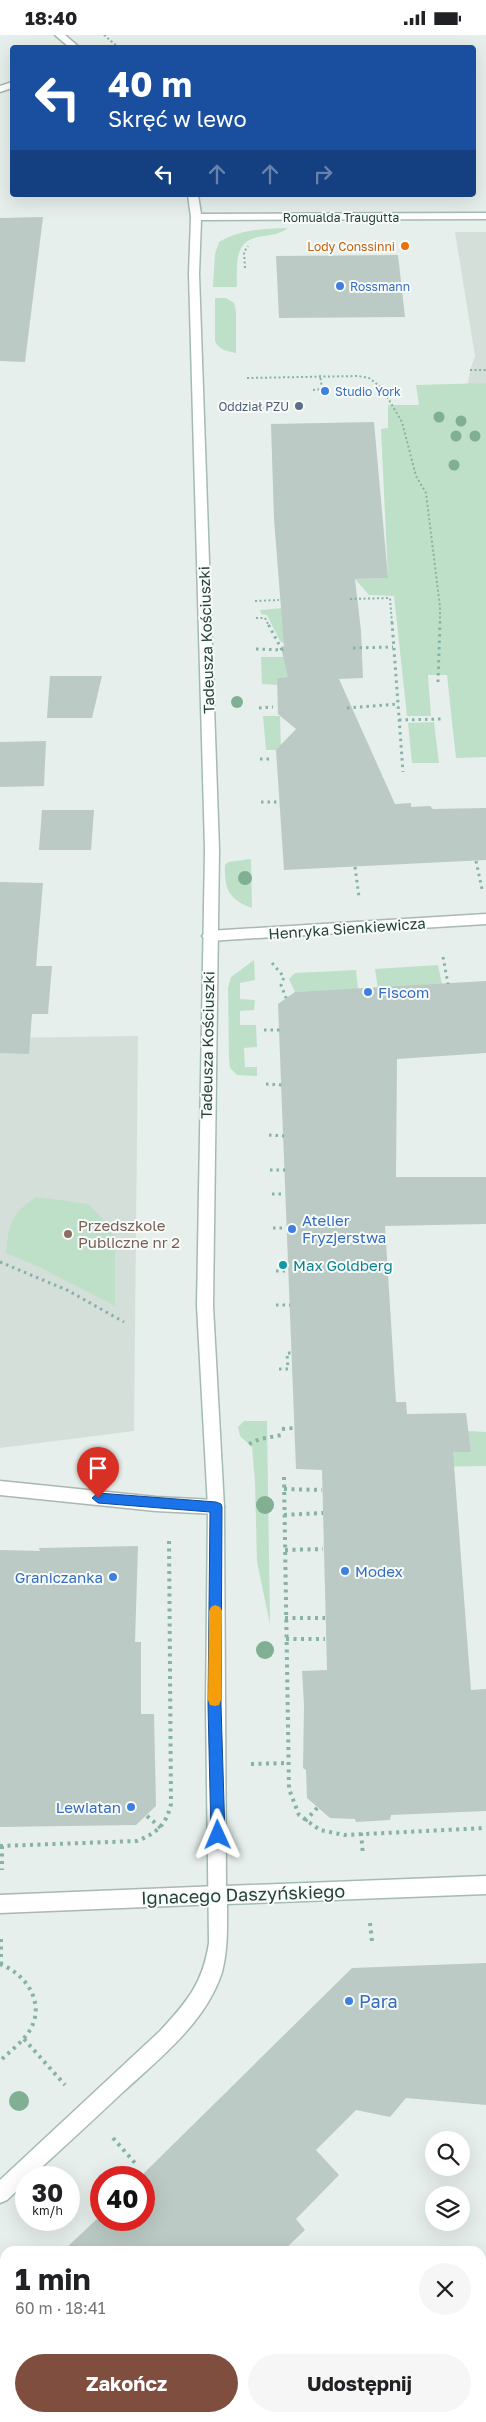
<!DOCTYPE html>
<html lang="pl">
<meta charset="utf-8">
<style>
body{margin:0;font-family:"Golos Text",sans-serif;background:#f6f6f6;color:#202124;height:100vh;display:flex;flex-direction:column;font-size:19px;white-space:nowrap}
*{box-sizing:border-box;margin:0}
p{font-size:16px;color:#757577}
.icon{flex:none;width:28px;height:28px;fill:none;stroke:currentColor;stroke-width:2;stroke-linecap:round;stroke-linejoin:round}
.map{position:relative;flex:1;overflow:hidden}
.panel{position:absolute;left:0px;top:2211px;width:486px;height:176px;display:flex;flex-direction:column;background:#fff;border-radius:15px 15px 0 0;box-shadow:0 5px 20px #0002}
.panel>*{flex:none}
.top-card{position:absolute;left:10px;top:10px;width:466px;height:152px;border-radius:5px;box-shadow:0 5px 20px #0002;background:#1a4fa0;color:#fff;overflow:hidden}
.controls{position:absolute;left:425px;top:2096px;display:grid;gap:10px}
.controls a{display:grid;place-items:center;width:45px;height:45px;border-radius:50%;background:#fff;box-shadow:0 5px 20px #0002;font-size:25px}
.speed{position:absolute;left:15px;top:2131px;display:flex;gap:10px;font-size:25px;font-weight:700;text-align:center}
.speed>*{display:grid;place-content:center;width:65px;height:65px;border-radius:50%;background:#fff;box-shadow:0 5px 20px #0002;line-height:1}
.speed small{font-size:12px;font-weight:400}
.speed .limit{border:8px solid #d22;background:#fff;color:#111}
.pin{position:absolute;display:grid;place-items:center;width:42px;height:42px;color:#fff;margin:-51px -21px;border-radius:50% 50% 50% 0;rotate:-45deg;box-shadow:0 0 5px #0007}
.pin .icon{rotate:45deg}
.me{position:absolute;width:55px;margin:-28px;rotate:359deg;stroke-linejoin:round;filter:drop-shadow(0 0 4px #0008)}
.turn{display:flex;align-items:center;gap:18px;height:105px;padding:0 15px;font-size:22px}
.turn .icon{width:65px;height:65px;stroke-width:2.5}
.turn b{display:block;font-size:35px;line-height:42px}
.lanes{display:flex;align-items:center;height:48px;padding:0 15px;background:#0003;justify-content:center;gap:25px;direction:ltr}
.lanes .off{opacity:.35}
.round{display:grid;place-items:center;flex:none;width:52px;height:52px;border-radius:26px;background:#f6f6f6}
.summary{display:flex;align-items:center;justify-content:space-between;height:85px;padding:0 15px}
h1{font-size:30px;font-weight:700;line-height:38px}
.action{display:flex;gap:10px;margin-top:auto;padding:10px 15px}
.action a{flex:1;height:58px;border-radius:30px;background:#7f4e3f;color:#fff;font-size:20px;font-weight:700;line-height:58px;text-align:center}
.action a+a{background:#f6f6f6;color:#202124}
.status{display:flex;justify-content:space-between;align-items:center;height:35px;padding:0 25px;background:#fff;direction:ltr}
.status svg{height:14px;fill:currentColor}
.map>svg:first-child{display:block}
.built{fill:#d4dfda}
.green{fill:#bfe0c8}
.building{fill:#bbcac4}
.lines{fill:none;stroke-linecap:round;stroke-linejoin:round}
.lane-casing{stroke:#a8b8b2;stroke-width:3}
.street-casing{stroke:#a8b8b2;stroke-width:3}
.secondary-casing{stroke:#a4bbb3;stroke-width:3}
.path-far2{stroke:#86b3a5;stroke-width:2;stroke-dasharray:2 2.5;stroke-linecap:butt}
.path-far1{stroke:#86b3a5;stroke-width:3;stroke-dasharray:2.5 4;stroke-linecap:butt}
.path{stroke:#86b3a5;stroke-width:4;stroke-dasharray:3 4.5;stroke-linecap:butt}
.lane{fill:#fff;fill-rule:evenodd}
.street{fill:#fff;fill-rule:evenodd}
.secondary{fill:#fff;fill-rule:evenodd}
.tree{fill:#80af93}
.route{fill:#1a73e8;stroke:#114b97}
.slow{fill:#f59e0b}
.food-dot{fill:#e8710a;stroke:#f7fbf9;stroke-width:2}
.shop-dot{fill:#3f7fe0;stroke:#f7fbf9;stroke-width:2}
.service-dot{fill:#5c6f8a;stroke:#f7fbf9;stroke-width:2}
.education-dot{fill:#8d6e63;stroke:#f7fbf9;stroke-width:2}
.culture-dot{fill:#0f9aa8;stroke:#f7fbf9;stroke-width:2}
.labels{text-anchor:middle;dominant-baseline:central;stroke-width:4;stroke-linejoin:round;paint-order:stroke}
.far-street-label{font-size:12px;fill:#24423a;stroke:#f7fbf9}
.far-food-label{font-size:12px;fill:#c56008;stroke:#f7fbf9;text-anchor:end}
.far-shop-label{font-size:12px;fill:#366cbe;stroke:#f7fbf9;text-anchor:start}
.far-service-label{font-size:12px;fill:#4e5e75;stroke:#f7fbf9;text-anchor:end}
.street-label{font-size:15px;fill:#24423a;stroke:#f7fbf9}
.shop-label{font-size:15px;fill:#366cbe;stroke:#f7fbf9;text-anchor:start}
.education-label{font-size:15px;fill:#785e54;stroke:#f7fbf9;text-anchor:start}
.culture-label{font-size:15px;fill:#0d838f;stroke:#f7fbf9;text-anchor:start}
.near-street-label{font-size:18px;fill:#24423a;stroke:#f7fbf9}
.near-shop-label{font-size:18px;fill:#366cbe;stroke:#f7fbf9;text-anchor:start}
</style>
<div class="status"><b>18:40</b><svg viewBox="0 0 49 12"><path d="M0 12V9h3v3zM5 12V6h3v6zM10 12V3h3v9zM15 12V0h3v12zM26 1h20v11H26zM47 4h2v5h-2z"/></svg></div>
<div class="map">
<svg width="486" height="2387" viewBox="0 0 486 2387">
<rect width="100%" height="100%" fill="#e6efeb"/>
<path class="built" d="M455,197h31v151l-18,1 2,-14 5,-14z
M138,1001l-4,395 -134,17v-410z"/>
<path class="green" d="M288,193c-9,7 -19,7 -30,9 -25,5 -21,30 -21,50h-24l2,-33 4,-12c22,-13 44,-13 69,-14z
M215,263h11l8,5 2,8v42c-9,-2 -17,-3 -21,-12z
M486,348v374l-30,1 -9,-83h-19l3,41h-24l-13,-120 -25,-1 -14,-16 33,-1 -7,-149 7,-1v-23h31l-3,-20z
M283,573l3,37 -6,-4 -13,-26 -6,-1 -1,-4z
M261,622h26l2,20 -12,1v7l-15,-1z
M263,681h17l1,34h-15z
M434,687l5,41h-27l-4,-40z
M251,824l1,49c-23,-8 -28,-19 -27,-43l3,-3z
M254,925l1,20 -15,3v16l15,1 -1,10 -14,1v14h16l1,22 -13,1 1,19h12v9l-20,-1 -7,-7 -1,-10 -1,-70 3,-11z
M438,930l4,19 -64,5 -3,-20z
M356,935l2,19 -63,3 -6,-13 6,-6z
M37,1162l51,7 14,14 13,19v69l-76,-39 -33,-14c3,-30 5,-40 31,-56z
M244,1386h23l3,203 -13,-62 -2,-79 -3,-36 -12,-11 -2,-9z
M468,1396l18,1v34l-55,1 13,-15h27z"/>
<path class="building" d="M43,182l-18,145 -25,-1v-143z
M398,220l7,62 -126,1 -3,-62z
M374,387l14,156 -33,1 6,52 2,47 -24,1 56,125 16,-1v4l19,-1 3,3 53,-1v52l-202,10 -8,-120 20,-21 -18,-15 -1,-36 11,-1 -7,-30 3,-1 -10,-127 -3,-95z
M50,641h52l-10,42h-45z
M46,706l-2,45 -44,1v-45z
M42,775h52l-3,40h-52z
M0,847l43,1 -7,83h16l-4,48h-16l-3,40 -29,-1z
M486,946v72l-89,6 -1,118h90v47l-101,2 11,176h10l1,12 59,-1 5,39h-18l18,238 15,-1v122l-95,4 -1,5 -34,2 -1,-3 -25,-1 -23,-20 -1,-28 -3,-2 1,-63 -2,-34 25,-1 -5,-200 -26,-1 -18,-465 17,-12z
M138,1511l-3,96h6v72h13l2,92 -20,19 -136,2v-277l40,1 -1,-3z
M486,1928v142l-80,-7 -16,19 -34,-7 -40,40 23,25 -43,44 9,11 -22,21h-220l38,-36v5h43v-43h-4l212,-209z"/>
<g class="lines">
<g class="lane-casing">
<path id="lane" d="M0,1446l156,16 60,3 6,2 2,5 -2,5 -6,2 -60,-3 -156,-16z"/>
</g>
<g class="street-casing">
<path id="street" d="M12,47v6l-12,4v-6z
M486,879v10l-277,17 -7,-5 7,-5z
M219,1851l6,3 3,6 -3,6 -6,3 -219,9v-18z"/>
</g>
<g class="secondary-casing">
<path id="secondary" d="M55,0h10l14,12h-10z
M188,160h10l3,19 285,-1v6l-285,1 -2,54 20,575 -6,457 11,201 2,379 260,-10v18l-259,10c0,23 1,45 -5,68 -16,50 -61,85 -99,120 -30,28 -61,57 -92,85h-5v5l-19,18 -7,3v-23l160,-149c27,-29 43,-48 49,-88l-3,-238 2,-198 -11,-201 8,-457 -16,-575 2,-57z"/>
</g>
<path class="path-far2" d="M104,0l14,12
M245,233l-1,-16 4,-6
M470,335h16
M247,343l111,-2 11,2 13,10 20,34 14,54 10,17 14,114v17
M313,355l9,-1 -2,-14
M248,374l36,-1
M350,564l40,-1 2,26
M255,566l24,-1
M256,583h9l3,6"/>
<path class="path-far1" d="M392,587l11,150
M353,613l40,-1
M256,614l26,1 -15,-28
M438,647l2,-60
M259,673l14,-1
M347,673l51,-4
M399,685l43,-1
M260,724h11
M261,767h19
M476,826l6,28
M355,832l4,30
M443,922l5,27
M272,928l12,14 -3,8 5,13
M264,995h16
M266,1049l16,1
M269,1100l15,1
M270,1135h15
M272,1159h13
M273,1193h13
M0,1227l67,28 57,32
M276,1236h12
M276,1270h14
M279,1334h9l-1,-16h5"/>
<path class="path" d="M282,1394l12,-1
M249,1409l11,-5 22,-4
M284,1442l5,312 10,26 21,15 24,5 142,-7
M284,1454l38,1
M284,1480l39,-2
M285,1515l38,-1
M285,1583h40
M286,1604h39
M251,1729l37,-1
M147,1781l14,12
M305,1786l13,-14
M361,1798l2,22
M0,1811l137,-5c20,-8 29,-16 34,-37l-2,-267
M2,1811v24
M370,1888l2,18
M1,1904v25
M0,1929c26,10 46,39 30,66 -7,12 -20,21 -30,31
M24,2004l41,46
M113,2103l22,25"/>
<use href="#lane" class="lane"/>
<use href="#street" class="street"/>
<use href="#secondary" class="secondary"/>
</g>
<g class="tree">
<circle cx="439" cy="382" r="5.5"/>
<circle cx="461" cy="386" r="5.5"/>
<circle cx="456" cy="401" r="5.5"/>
<circle cx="475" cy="401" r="5.5"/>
<circle cx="454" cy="430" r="5.5"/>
<circle cx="237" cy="667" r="6"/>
<circle cx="245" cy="843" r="7"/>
<circle cx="265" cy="1470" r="9"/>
<circle cx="265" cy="1615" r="9"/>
<circle cx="19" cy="2066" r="10"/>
</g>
<path class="route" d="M98,1458l118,9 5,2 1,3 -1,198 4,130 -2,5 -5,1 -5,-1 -2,-5 -3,-130 2,-193 -112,-9 -6,-5z"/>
<path class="slow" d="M215,1570l5,2 2,4 -1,89 -2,5 -4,1 -5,-1 -2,-5 1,-89 2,-4z"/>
<circle class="food-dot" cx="405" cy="211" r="5"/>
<g class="shop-dot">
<circle cx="340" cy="251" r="5"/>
<circle cx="325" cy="356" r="5"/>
<circle cx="368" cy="957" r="5"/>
<circle cx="292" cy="1194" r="5"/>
<circle cx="345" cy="1536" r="5"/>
<circle cx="113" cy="1542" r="5"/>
<circle cx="131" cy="1772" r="5"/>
<circle cx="349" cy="1966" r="5"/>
</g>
<circle class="service-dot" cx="299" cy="371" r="5"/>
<circle class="education-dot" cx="68" cy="1199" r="5"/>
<circle class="culture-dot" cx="283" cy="1230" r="5"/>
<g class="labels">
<g class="far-street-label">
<text x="341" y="182">Romualda Traugutta</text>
</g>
<g class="far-food-label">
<text x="395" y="211">Lody Conssinni</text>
</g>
<g class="far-shop-label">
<text x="350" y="251">Rossmann</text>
<text x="335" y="356">Studio York</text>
</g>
<g class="far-service-label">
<text x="289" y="371">Oddział PZU</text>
</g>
<g class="street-label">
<text transform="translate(206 605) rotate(-92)">Tadeusza Kościuszki</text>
<text transform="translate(347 893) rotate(-4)">Henryka Sienkiewicza</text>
<text transform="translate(207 1010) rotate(-89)">Tadeusza Kościuszki</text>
</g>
<g class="shop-label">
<text x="378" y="957">Fiscom</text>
<text x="302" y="1185">Atelier<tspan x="302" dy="17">Fryzjerstwa</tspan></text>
<text x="355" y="1536">Modex</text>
<text x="103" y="1542" text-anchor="end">Graniczanka</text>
<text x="121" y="1772" text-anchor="end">Lewiatan</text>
</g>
<g class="education-label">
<text x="78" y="1190">Przedszkole<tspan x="78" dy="17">Publiczne nr 2</tspan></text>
</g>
<g class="culture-label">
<text x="293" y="1230">Max Goldberg</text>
</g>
<g class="near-street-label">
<text transform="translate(243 1859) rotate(-2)">Ignacego Daszyńskiego</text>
</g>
<g class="near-shop-label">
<text x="359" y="1966">Para</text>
</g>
</g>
</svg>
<div class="controls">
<a><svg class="icon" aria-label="search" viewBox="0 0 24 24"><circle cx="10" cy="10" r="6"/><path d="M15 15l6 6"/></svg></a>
<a><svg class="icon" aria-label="layers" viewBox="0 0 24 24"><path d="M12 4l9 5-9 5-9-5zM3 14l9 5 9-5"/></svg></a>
</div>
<div class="speed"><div>30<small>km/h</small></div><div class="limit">40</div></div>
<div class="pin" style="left:98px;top:1463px;background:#d93025"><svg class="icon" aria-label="arrive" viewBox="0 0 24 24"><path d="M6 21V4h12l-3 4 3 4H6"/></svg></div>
<svg class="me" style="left:218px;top:1800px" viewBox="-20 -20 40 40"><path d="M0-17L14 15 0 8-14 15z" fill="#1a73e8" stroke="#fff" stroke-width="4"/></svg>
<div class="top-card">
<div class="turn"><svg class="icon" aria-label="left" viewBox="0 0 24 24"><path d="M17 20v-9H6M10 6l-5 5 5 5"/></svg><div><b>40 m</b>Skręć w lewo</div></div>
<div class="lanes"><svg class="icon" aria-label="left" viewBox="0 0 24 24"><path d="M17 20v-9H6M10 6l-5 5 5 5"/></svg><svg class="icon off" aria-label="ahead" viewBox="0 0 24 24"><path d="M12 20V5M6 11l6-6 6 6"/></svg><svg class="icon off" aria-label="ahead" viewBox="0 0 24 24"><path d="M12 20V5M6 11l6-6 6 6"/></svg><svg class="icon off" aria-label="right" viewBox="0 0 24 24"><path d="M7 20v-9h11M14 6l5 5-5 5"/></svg></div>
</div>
<section class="panel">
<div class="summary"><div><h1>1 min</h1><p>60 m · 18:41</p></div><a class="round"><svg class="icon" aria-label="close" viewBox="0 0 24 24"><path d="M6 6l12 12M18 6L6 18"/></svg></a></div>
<div class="action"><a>Zakończ</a><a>Udostępnij</a></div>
</section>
</div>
